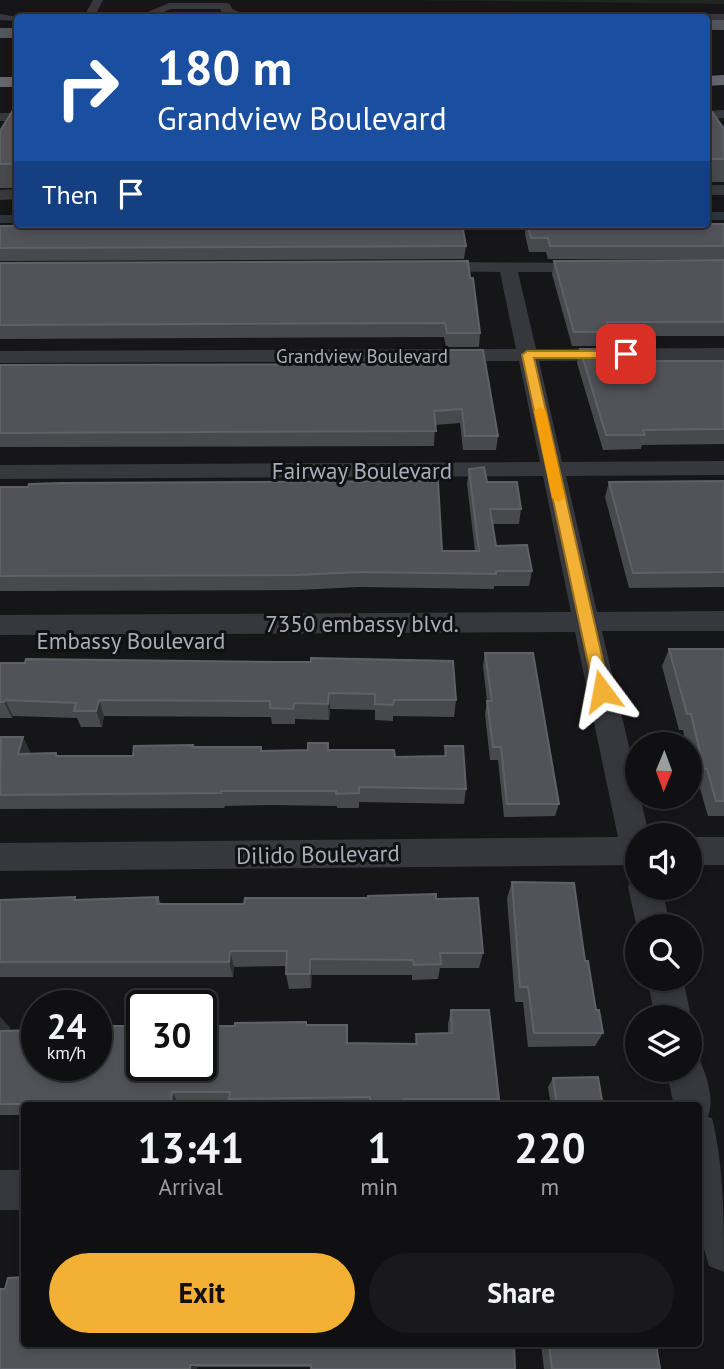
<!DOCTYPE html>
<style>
body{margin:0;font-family:"PT Sans",sans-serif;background:#19191b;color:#f1f3f6;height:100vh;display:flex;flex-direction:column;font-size:26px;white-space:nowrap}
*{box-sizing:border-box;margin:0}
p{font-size:23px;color:#9c9d9f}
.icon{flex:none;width:38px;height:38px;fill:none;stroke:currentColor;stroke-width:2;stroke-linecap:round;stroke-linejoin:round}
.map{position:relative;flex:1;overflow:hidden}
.panel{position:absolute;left:21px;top:1102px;width:681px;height:245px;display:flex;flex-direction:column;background:#101012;border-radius:7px;box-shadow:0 4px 10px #0003,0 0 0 2px #303032}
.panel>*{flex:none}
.banner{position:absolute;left:14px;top:14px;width:696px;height:214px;border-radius:7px;box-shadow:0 4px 10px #0003,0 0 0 2px #303032;background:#1a4fa0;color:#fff;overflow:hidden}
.needle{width:46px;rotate:181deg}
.fabs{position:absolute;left:625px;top:732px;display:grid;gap:14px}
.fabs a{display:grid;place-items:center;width:77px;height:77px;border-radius:50%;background:#101012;box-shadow:0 4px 10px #0003,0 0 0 2px #303032;font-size:35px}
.speed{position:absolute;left:21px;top:990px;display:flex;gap:14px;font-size:35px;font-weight:700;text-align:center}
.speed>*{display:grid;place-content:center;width:91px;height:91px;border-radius:50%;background:#101012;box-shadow:0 4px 10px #0003,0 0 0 2px #303032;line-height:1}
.speed small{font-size:18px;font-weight:400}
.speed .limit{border:4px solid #111;border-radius:10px;background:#fff;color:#111}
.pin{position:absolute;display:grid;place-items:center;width:60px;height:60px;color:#fff;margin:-30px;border-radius:14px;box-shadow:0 4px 10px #0006}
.me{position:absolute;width:77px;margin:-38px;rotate:347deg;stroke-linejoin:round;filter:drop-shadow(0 0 5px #0008)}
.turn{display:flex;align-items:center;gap:24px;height:147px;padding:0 28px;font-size:32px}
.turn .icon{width:91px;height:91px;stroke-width:2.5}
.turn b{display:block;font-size:49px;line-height:60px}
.then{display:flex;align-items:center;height:66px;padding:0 28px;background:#0003;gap:14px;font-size:26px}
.eta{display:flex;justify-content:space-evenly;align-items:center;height:119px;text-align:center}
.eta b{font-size:42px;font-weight:700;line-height:49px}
.button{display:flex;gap:14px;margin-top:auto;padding:14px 28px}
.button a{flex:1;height:80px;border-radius:42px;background:#f2b134;color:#111;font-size:28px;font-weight:700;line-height:80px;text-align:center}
.button a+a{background:#19191b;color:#f1f3f6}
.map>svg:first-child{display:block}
.green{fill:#1e261f}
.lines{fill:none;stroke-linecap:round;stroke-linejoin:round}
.canal{fill:#2c353c;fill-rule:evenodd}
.minor{fill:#37383d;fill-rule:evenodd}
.major{fill:#53555c;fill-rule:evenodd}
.highway{fill:#63666e;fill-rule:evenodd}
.wall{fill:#47494d}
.shaded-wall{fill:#2f3033}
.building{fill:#525359;stroke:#5f6168;stroke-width:2}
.route{fill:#f2b134;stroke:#9d7322;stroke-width:2}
.slow{fill:#f59e0b}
.labels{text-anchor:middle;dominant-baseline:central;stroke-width:6;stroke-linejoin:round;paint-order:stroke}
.far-street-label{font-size:19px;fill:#a8adb8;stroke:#111113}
.street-label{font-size:23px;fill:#a8adb8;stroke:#111113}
</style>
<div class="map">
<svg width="724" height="1369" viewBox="0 0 724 1369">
<rect width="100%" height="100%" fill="#161618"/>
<path class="green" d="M400,0h324v4z"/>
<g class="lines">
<path class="canal" d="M707,212h17v8h-17z
M0,215h18v8h-18z"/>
<path class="minor" d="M93,0h10l-9,18h-11z
M169,3h57l4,1 2,5 21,9h-18l-13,-5 -2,-4h-49l-21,9h-16z
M0,14l23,4h-5v3l-18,-1z
M724,14v6h-17v-2h-300l5,-3z
M724,110v8l-17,1v-8z
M0,113h18v8h-18z
M707,185h17v10h-17z
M18,189v10l-18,1v-10z
M430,262l168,1 3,4 -3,4 -6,1h-74l18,77 188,-1v12l-185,1 23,101 162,-1v14l-158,1 31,136 127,-1v20h-122l35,150v15h3l9,39h-12v30l-637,6v-28l618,-6 -43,-205 -575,3v-20l571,-3 -28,-136 -543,3v-14l540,-3 -21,-101 -519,2v-12l516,-2 -16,-77 -76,-1 -3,-4z
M690,837h34v28h-34z
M637,875v12h25l8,39h-33v2l-9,-41 5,-11z
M647,978h36l8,39 -1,4v-4h-35z
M690,1052l8,4c8,18 17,42 10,61l4,1c12,48 12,103 12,154l-15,-6 -11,-38v-122h-24l-8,-37h24z
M0,1170h24v40h-24z"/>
<path class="major" d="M707,20h17v10h-17z
M0,28h18v10h-18z"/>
<path class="highway" d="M724,75v10l-17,1v-10z
M0,77h18v10h-18z"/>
</g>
<path class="wall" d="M18,104v84h-18v-57z
M707,112l17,17v53h-17z
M526,224h198v35h-176l-2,-7h-17l-4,-18z
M0,226l466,20 -2,13 -464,2z
M724,260v76h-115l-3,10h-34l-20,-72 2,-13z
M468,261l12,72 -1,14h-33l-2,-10 -444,2v-76z
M580,349l37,8 9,4h98v83l-82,1 -1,4 -38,1 -26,-87z
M449,350l49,86 -2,14h-33l-3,-27 -25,2 -1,21 -434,1v-82l437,-1v-6h11z
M469,469l52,40 -2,15h-26l3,22 36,25 -3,15h-35v3l-135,-2 -61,3 -298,1v-104l442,64h33l-8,-67z
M724,481v106l-95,1 -24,-91 4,-15z
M669,649h55v167h-16l-9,-31h-3l-6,-28v-13h-4l-3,-14h-4l-17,-64z
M485,653l74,151 -4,12 -51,1 -6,-57h-8l-5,-46 2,-13 -4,-35z
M0,663l456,37 -2,17 -61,-1v5l-18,-1v-10l-45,-1 -1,11 -34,-1v5h-23l-1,-7 -167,-1 -2,11h-21l-4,-9 -64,-2 -1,2h-12z
M23,737l7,15v2l26,-1 2,3h75l60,-9 69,4 67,-1 66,7 49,-1 1,-10 21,43 -2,15 -105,-2v6h-22v-2l-68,-1 -44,1 -1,2 -224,1v-69z
M512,882l73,79 11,49 7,23 -8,13 -67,1 -5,-45h-8l-8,-104z
M75,897l2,3 81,-3 3,7h83l192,-5 47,54 -4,15h-39l-2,11 -26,1v-5h-100l-1,13 -22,1 -3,-15 1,-8 -53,1 -1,10h-233v-77z
M451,1010l48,89 -3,7h-264l-1,-2h-52v2h-155v9h-24v-98l10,11 -1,3 297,-6 42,18 67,1 1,-10 32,-1v-9z
M553,1078l50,28h-52l-3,-19z
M24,1344h490l-203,23h-114z
M541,1344h115l4,25h-116z"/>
<path class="shaded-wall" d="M329,693l1,16 -1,11 -1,-16z
M5,700l8,16 -1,2 -8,-16z
M99,700l5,16 -2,11 -6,-16z
M23,737l7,15 -4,17 -8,-15z
M230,951l4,16 -1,10 -4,-15z
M310,959l2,16 -1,13 -1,-14z
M0,1017l10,11 -4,16 -6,-6z
M172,1092l7,12v2h-7l-1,-2z
M190,1365l7,2v2h-7z"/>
<path class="building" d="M17,104l1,60h-18v-33z
M707,112h5l12,17v30h-17z
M15,222h3v2l149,1 32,-1h263l4,22 -466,2v-22h13z
M527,224h197v22h-174l-2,-8h-17z
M724,260v62h-117l3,10h-36l-20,-71z
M468,261l2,17h3l7,55h-33l-2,-10 -445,2v-62z
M580,349h35l2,8h7l2,4h98v68l-81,1 2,5h-39z
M449,350h34l15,86h-33l-3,-27 -28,2 2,20 -436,2v-68l438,-1 -1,-6h13z
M484,467l3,15h30l4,27h-31l6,37 31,-1 5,26h-36v3l-137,-2 -62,3 -297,1v-89h28l1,-3 32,-1 377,-2 4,70h37l-10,-82z
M724,481v91l-91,1 -24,-91z
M669,649h55v152h-8l-9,-32h-3l-13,-55h-4z
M485,653h48l26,151h-52l-6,-57h-8l-6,-46h5z
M311,658l142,3 3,39h-62l-1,5 -18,-1v-10l-46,-1 -1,11 -34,-1 -1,6 -23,-1v-7l-171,-1 -3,11h-22l2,-8 -71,-3 -1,2h-4v-39h25l1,-4 249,3h36z
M1,737h22l-5,17 38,-1v3h77l1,-10 59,-1 -1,2h69v4l47,-1v-7h20v7h66l1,7 51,-1 -1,-10h18l3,43 -107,-2v6l-23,1v-3h-115v2l-221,2z
M512,882l62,1 11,78h3l8,49h3l4,23h-69l-6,-46h-8z
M436,894v5l42,-1 5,55h-43l1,11 -27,1 -1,-5 -103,-1v15h-24l1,-23h-57l-1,11h-229v-62l75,-3 -1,3 84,-3 -1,7h87l1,-6h123v-2z
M451,1010h38l10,89h-95v3h-34v-5l-141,2 1,-7h-58l-1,12h-171v-73l37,-1v36h59v-40h46v40h59v-40h34v-3l71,-1v3h41v18l70,1 -1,-10 36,-1z
M598,1077l5,29h-46l-4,-28z
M24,1277v67h490l1,25h-204v-4h-121v4h-190v-80h5l3,-11z
M549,1344h107l4,25h-108z"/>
<path class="route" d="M527,351h99l5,3 -5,4h-92l76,333 -8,6 -8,-6 -72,-336z"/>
<path class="slow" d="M540,407l6,4 19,87 -6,4 -7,-4 -18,-87z"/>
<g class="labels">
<g class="far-street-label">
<text x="362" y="356">Grandview Boulevard</text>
</g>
<g class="street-label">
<text x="362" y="470">Fairway Boulevard</text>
<text x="362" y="623">7350 embassy blvd.</text>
<text x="131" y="640">Embassy Boulevard</text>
<text transform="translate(318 854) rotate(-1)">Dilido Boulevard</text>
</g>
</g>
</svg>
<div class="fabs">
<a><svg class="needle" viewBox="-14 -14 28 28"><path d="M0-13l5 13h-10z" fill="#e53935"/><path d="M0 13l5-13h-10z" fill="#9c9d9f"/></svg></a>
<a><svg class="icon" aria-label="sound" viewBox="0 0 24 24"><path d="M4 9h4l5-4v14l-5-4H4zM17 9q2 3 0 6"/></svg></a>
<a><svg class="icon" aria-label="search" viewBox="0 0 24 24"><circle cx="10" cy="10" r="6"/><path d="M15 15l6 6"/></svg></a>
<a><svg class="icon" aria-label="layers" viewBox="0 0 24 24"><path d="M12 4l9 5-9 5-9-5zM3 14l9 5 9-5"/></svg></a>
</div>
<div class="speed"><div>24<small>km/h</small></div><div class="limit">30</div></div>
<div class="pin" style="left:626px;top:354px;background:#d93025"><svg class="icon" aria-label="arrive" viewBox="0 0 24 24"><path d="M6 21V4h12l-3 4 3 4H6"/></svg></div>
<svg class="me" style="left:602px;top:691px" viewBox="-20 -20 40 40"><path d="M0-17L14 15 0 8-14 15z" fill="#f2b134" stroke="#fff" stroke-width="4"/></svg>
<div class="banner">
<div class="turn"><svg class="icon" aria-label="right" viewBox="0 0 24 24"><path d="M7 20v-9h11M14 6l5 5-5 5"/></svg><div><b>180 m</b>Grandview Boulevard</div></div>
<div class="then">Then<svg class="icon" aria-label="arrive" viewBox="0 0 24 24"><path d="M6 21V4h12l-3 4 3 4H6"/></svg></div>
</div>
<section class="panel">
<div class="eta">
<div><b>13:41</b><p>Arrival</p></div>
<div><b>1</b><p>min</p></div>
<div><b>220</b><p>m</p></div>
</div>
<div class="button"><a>Exit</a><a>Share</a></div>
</section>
</div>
